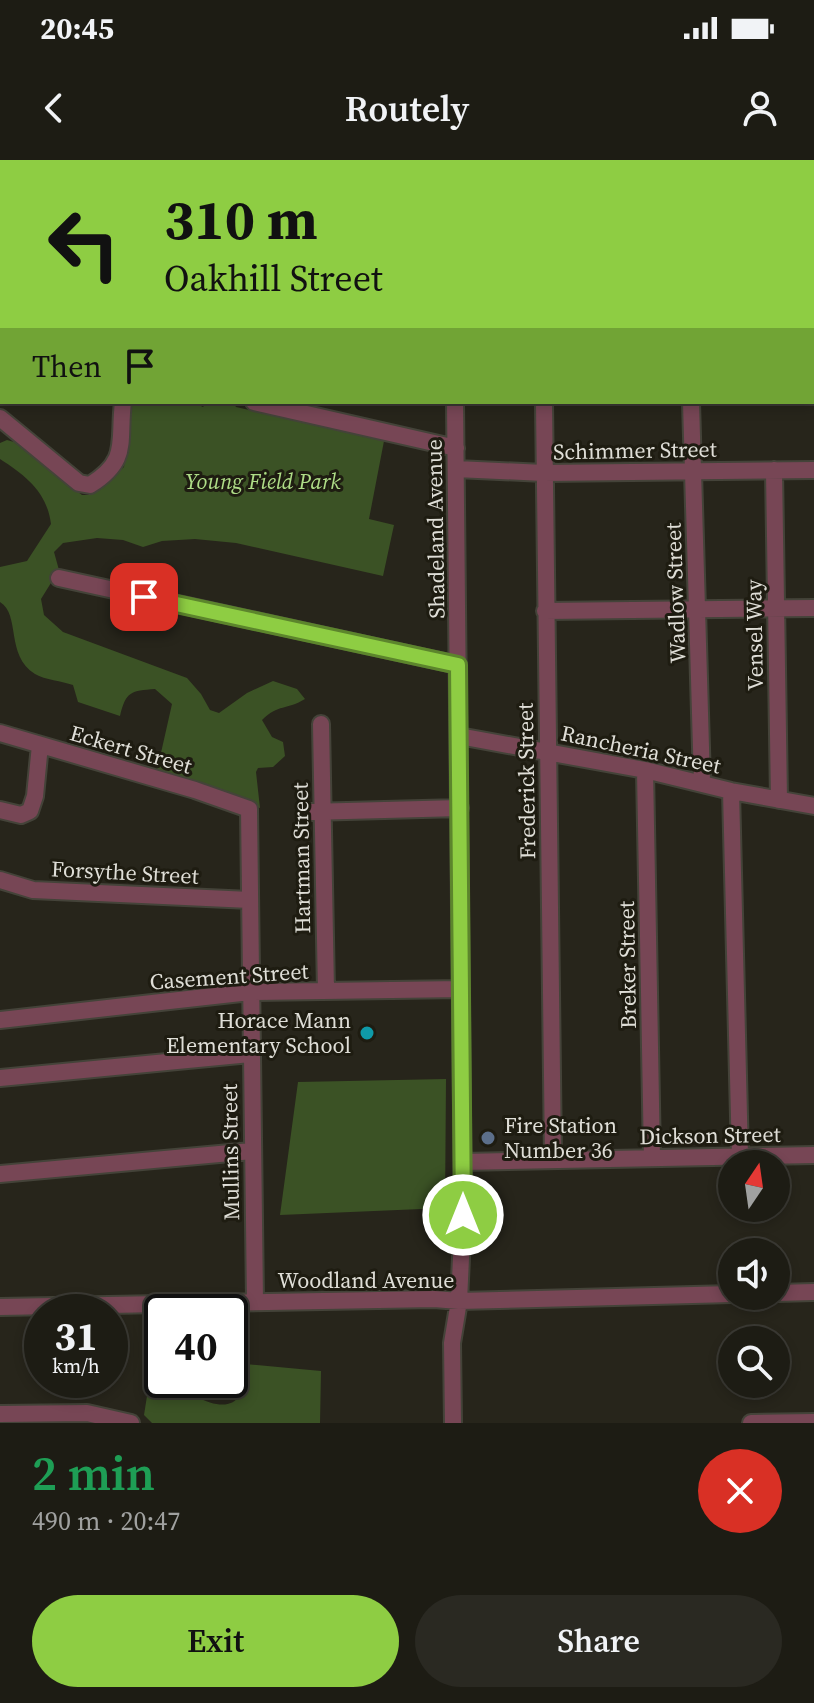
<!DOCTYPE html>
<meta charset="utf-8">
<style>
body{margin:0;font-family:"Source Serif 4",serif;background:#2a2922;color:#f1f3f6;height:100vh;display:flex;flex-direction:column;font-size:30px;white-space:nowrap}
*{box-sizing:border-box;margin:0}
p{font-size:26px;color:#a0a1a0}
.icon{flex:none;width:44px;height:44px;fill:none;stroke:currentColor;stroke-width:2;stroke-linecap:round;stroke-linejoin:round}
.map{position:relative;height:1263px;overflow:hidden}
.sheet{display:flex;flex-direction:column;background:#1d1c14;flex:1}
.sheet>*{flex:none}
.banner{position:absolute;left:0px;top:0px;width:814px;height:244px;box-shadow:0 4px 12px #0003,0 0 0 2px #3b3a34;background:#8ecd43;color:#111;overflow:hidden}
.needle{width:52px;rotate:13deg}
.fabs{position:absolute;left:718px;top:990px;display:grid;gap:16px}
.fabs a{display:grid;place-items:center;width:72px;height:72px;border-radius:50%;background:#1d1c14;box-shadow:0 4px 12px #0003,0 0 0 2px #3b3a34;font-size:40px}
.speed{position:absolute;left:24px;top:1134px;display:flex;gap:16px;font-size:40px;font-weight:700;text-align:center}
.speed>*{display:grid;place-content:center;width:104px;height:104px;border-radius:50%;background:#1d1c14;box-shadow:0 4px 12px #0003,0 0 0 2px #3b3a34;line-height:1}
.speed small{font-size:20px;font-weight:400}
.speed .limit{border:4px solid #111;border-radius:12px;background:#fff;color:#111}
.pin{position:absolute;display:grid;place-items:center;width:68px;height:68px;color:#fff;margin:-34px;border-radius:16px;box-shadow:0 4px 12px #0006}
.me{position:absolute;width:88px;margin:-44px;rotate:0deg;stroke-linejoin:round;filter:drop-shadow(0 0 6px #0008)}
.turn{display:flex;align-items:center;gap:28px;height:168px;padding:0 32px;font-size:36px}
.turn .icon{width:104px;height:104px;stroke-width:2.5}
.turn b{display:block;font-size:56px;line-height:68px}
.then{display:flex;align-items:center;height:76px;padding:0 32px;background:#0003;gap:16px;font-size:30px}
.round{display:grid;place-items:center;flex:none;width:84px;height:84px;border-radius:42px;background:#2a2922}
.summary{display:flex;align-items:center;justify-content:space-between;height:136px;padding:0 32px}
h1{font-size:48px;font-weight:600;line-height:60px;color:#1e9e55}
.button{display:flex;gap:16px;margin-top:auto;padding:16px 32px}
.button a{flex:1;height:92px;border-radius:48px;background:#8ecd43;color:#111;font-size:32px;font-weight:600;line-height:92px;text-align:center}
.button a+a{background:#2a2922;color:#f1f3f6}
.status{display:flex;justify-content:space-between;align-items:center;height:56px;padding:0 40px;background:#1d1c14;direction:ltr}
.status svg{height:22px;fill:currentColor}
header{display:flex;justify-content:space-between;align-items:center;height:104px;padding:0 32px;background:#1d1c14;font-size:36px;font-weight:600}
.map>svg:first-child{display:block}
.green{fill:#3b5225}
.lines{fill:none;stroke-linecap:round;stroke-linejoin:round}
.minor-casing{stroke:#444339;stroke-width:20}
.minor{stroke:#774655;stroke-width:16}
.route-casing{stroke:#5c852c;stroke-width:20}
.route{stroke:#8ecd43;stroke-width:14}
.culture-dot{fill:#0f9aa8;stroke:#1e1c11;stroke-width:3}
.service-dot{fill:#5c6f8a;stroke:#1e1c11;stroke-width:3}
.labels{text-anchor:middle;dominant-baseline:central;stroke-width:6;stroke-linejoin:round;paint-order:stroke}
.street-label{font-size:22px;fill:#dfded7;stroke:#1e1c11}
.park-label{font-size:22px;font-style:italic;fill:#afdd87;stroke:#1e1c11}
.poi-label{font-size:22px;fill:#dfded7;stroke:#1e1c11;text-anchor:end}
</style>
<div class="status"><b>20:45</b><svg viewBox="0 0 49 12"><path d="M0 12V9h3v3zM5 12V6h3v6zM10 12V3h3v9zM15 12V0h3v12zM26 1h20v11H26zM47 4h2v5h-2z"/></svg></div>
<header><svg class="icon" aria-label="back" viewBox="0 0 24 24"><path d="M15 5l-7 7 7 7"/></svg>Routely<svg class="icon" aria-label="person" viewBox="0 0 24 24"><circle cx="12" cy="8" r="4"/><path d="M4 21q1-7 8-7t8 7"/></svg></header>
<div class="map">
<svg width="814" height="1263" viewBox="0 0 814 1263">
<rect width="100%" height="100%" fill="#27251b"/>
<path class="green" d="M129,242h64l10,5 4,-5h26l3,5 148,34 -15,78 25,6 -11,51 -147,-33 -41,-4 -33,2 -19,6 -20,-7 -26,-2 -34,5 -9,9 5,18 -18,29 3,16 19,17 124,46 14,16 9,16 9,3 28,-20 26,-12 24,8 8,10c-18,11 -27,5 -43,21l10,17 11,5 2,14 -12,11 -15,1 -2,4 4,36 -104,-33 16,-71 -17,-15c-24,2 -29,2 -35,27l-42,-14 -5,-17c-11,-4 -28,-5 -38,-11 -30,-19 -14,-59 -35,-72v-35l27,-6 24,-37c-4,-32 -25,-48 -51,-65v-16l7,-3 7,2 68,53h8l34,-28z
M446,919l-1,129 -165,7 18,-133z
M245,1204l76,7 -1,52h-168l-8,-8 6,-38c8,1 17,1 24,4 7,3 13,11 21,15 34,18 52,8 50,-32z"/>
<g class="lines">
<g class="minor-casing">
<path id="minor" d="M71,0v2
M247,0l6,2
M452,0v2
M542,0l1,2
M691,0v2
M740,0l1,2
M299,2l1,-2
M0,22l1,-22
M0,109l2,-1
M812,193l2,6
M254,242l202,46
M544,242l9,758
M691,242l11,380
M0,258l79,65 11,2c40,-25 28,-43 33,-83
M456,309l88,4 270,-3
M774,310l5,330
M59,418l399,87
M545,451l269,-3
M321,564l5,267
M0,573l195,57 54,19 6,493
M459,576l186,34 86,21 83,15
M645,610l7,388
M731,631l9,366
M0,650l21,5 9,-4 5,-15 5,-51
M309,652l151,-4
M0,720l33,10 217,10
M0,860l250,-28 211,-3
M0,918l250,-24
M463,1002l351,-7
M0,1014l252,-23
M776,1133l38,-1
M0,1147l434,-8 25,2 273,-7
M0,1254l87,-1 44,10
M453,1263l-1,-80 7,-42 4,-86 -8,-813
M751,1263l63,-1"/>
</g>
<use href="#minor" class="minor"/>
</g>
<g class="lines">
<g class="route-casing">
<path id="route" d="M144,437l314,68 5,550"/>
</g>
<use href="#route" class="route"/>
</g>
<circle class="culture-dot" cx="367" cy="873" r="8"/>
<circle class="service-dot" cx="488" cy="978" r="8"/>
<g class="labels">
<g class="street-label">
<text transform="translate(635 290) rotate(-1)">Schimmer Street</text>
<text transform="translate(435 369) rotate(-91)">Shadeland Avenue</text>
<text transform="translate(675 433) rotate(-92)">Wadlow Street</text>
<text transform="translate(754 475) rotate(-91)">Vensel Way</text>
<text transform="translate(131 589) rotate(16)">Eckert Street</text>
<text transform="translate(641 589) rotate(12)">Rancheria Street</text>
<text transform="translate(526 621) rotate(-91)">Frederick Street</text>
<text transform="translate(301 698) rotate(-91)">Hartman Street</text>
<text transform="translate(125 712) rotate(3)">Forsythe Street</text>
<text transform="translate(627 805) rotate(-91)">Breker Street</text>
<text transform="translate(229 816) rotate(-4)">Casement Street</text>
<text transform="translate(710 975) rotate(-1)">Dickson Street</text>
<text transform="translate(230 992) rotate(-91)">Mullins Street</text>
<text x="366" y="1120">Woodland Avenue</text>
</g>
<g class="park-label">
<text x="263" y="321">Young Field Park</text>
</g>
<g class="poi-label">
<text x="351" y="860">Horace Mann<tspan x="351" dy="25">Elementary School</tspan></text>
<text x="504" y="965" text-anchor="start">Fire Station<tspan x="504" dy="25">Number 36</tspan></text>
</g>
</g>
</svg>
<div class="fabs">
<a><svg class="needle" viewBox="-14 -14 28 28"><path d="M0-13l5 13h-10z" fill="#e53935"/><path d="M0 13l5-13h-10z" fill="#a0a1a0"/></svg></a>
<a><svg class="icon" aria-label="sound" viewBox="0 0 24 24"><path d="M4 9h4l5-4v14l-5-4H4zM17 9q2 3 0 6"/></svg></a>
<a><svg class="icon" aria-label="search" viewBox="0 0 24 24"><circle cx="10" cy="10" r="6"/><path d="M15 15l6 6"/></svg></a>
</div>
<div class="speed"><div>31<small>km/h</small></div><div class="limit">40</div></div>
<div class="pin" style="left:144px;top:437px;background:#d93025"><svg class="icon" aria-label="arrive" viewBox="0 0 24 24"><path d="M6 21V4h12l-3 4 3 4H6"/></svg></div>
<svg class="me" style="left:463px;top:1055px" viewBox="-20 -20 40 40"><circle r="17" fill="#8ecd43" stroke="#fff" stroke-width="3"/><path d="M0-11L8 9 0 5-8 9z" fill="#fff"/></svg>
<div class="banner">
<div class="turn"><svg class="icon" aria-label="left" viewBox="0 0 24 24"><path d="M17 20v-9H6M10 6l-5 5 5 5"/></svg><div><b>310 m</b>Oakhill Street</div></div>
<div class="then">Then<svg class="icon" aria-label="arrive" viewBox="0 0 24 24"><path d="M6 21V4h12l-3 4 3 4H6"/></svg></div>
</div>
</div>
<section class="sheet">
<div class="summary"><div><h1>2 min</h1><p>490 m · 20:47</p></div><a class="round" style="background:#d93025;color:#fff"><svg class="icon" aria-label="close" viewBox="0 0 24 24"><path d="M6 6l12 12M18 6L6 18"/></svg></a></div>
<div class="button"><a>Exit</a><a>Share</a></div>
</section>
